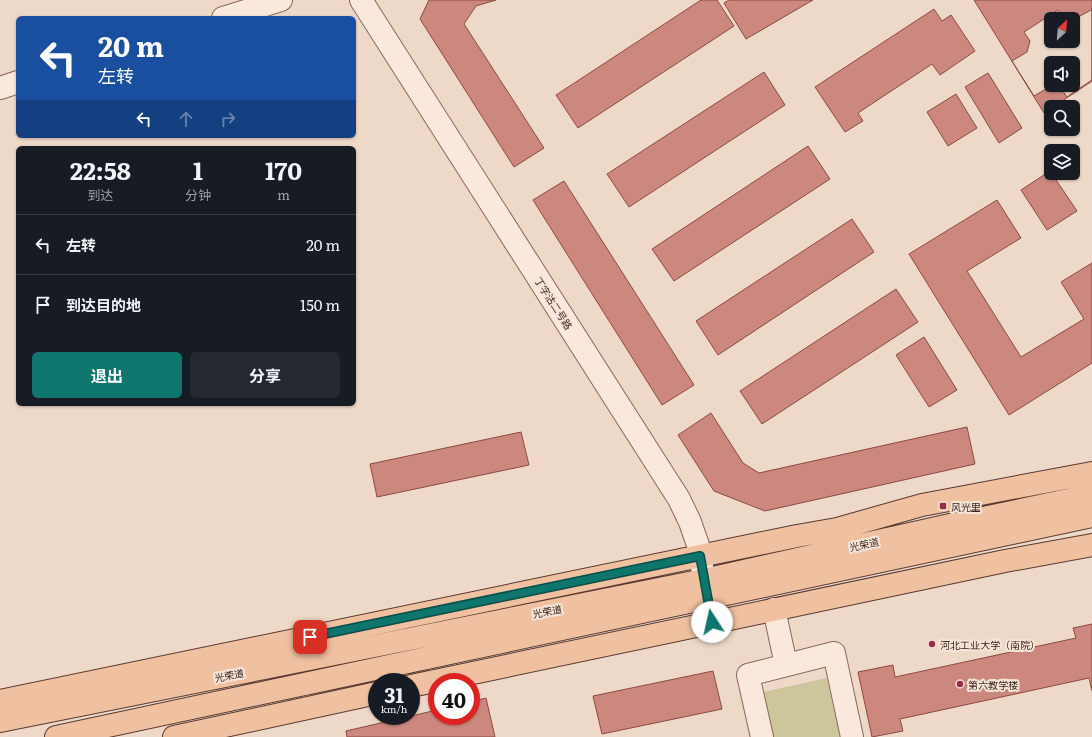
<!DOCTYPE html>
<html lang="zh">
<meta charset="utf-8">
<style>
body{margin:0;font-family:Literata,"Noto Sans SC",serif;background:#242831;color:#f1f3f6;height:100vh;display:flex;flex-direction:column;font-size:15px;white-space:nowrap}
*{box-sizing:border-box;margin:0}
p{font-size:13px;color:#9ea1a6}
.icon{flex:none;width:22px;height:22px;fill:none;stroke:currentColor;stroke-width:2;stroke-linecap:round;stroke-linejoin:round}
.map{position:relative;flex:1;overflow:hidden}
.sheet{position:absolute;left:16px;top:146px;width:340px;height:260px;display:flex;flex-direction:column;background:#171b24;border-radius:6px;box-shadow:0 1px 3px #0004}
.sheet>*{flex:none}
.top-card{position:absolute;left:16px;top:16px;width:340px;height:122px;border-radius:6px;box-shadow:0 1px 3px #0004;background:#1a4fa0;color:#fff;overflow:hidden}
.needle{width:26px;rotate:26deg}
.controls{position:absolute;left:1044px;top:12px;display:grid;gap:8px}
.controls a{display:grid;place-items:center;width:36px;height:36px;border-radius:6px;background:#171b24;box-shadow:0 1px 3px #0004;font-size:20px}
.speed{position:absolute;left:368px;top:673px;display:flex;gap:8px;font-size:20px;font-weight:700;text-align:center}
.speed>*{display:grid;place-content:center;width:52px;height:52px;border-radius:50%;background:#171b24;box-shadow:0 1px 3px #0004;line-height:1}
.speed small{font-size:10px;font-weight:400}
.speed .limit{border:6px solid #d22;background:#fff;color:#111}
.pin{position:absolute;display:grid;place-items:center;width:34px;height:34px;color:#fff;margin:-17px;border-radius:8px;box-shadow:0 2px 6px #0006}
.me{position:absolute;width:44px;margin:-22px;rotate:350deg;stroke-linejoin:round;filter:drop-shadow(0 0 3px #0008)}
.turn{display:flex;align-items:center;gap:14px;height:84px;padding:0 16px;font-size:18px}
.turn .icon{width:52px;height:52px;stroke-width:2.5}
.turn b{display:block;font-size:28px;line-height:34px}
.lanes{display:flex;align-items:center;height:38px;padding:0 16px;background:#0003;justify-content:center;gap:20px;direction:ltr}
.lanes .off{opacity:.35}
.eta{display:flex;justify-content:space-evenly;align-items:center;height:68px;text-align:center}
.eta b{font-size:24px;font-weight:700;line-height:28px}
.cta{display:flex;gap:8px;margin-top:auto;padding:8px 16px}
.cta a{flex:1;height:46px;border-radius:6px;background:#0f766e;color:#fff;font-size:16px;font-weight:700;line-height:46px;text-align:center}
.cta a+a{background:#242831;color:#f1f3f6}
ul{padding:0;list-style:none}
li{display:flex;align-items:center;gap:12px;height:60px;padding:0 16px;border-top:1px solid #363941}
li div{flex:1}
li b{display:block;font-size:15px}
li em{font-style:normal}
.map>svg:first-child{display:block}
.green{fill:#cdc59b}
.building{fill:#cc887e;stroke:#8a4a42;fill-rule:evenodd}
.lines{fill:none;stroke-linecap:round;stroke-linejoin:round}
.minor-casing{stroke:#8a685c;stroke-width:24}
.major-casing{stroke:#583830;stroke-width:24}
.minor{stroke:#f9e8db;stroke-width:22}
.major{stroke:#f0c1a0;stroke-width:22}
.route-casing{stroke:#0a4d48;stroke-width:10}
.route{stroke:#0f766e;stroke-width:7}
.poi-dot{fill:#992d4c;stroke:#f6e4d7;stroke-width:1.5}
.labels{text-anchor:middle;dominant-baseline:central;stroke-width:4;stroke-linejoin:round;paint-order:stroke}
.street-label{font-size:10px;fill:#3b2520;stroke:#f6e4d7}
.poi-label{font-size:10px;fill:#3b2520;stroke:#f6e4d7;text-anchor:start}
</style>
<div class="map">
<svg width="1092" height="737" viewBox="0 0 1092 737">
<rect width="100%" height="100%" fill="#eed8c7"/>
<path class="green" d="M827,678l13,59h-71l-10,-44z"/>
<path class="building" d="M429,0h67l-20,6 -12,18 80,124 -30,19 -94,-148z
M701,0h16l17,26 -156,102 -22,-33z
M729,0h84l-67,39 -22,-36z
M974,0h118v81l-39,26h-2v1l-7,5zM1051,19h22v22h-22zM1051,63h22v22h-22z
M934,9l8,12 9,-6 24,36 -35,24 -8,-11 -74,49 5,8 -18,11 -30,-45z
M1058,10l6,8 4,1h-17v22h22v-21l18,-10 1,1v69l-25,17 -5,-7 -11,-4 -17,10 -22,-35 15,-9 3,-11 -6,-9zM1051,63h22v22h-22z
M764,72l21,33 -156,102 -22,-33z
M988,73l34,55 -23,15 -34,-56z
M956,94l21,34 -29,18 -21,-34z
M808,146l22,33 -156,102 -22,-32z
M1050,171l27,40 -30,19 -26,-40z
M564,181l130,204 -32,20 -129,-205z
M997,200l24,38 -54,33 54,86 63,-38 -23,-37 31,-19v100l-83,52 -100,-161z
M852,219l22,33 -156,103 -22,-34z
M896,289l22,33 -156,102 -22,-33z
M924,337l33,53 -28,17 -33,-52z
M711,413l32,50 16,10 208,-46 8,37 -210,47 -51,-20 -36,-56z
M521,432l8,33 -152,32 -7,-33z
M1092,624v67l-3,-13 -189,41 3,12 -31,6 -14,-65 35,-7 2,12 181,-39 -3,-10z
M713,671l9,38 -120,25 -9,-38z
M486,698l9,39h-148l-1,-6 91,-21v6h34v-14z"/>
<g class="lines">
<g class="minor-casing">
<path id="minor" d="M361,0l318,499 11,23 8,23 14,77
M223,18l58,-18
M0,88l18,-6
M774,609l12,56
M762,737l-14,-62 86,-22 18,84"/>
</g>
<g class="major-casing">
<path id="major" d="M411,686l594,-125 87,-16
M0,701l797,-165 40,-7 85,-24 170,-32
M0,721l704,-141 246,-55 142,-30
M56,737l1036,-221
M174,737l203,-44"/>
</g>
<use href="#minor" class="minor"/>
<use href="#major" class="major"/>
</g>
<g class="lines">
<g class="route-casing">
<path id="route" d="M310,637l390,-81 12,66"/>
</g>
<use href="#route" class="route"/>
</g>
<g class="poi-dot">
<rect x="939" y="502" width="8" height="8" rx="2"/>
<circle cx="932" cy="644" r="4"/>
<circle cx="960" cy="684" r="4"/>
</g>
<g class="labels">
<g class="street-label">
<text transform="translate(554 303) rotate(57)">丁字沽二号路</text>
<text transform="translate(864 544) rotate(-12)">光荣道</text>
<text transform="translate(547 611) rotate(-11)">光荣道</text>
<text transform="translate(229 675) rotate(-11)">光荣道</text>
</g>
<g class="poi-label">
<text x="951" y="506">风光里</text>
<text x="940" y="644">河北工业大学（南院）</text>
<text x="968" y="684">第六教学楼</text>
</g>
</g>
</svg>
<div class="controls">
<a><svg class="needle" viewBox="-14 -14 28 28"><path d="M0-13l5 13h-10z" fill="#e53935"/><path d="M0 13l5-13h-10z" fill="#9ea1a6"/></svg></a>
<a><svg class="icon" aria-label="sound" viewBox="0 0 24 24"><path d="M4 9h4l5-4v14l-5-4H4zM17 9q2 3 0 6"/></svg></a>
<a><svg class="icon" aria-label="search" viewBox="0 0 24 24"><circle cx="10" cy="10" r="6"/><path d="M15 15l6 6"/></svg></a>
<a><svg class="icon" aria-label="layers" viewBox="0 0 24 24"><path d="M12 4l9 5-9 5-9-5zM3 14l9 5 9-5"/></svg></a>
</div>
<div class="speed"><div>31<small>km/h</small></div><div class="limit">40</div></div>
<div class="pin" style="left:310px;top:637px;background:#d93025"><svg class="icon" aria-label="arrive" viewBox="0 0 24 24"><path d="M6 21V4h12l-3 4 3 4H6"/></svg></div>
<svg class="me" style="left:712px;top:622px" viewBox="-20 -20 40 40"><circle r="19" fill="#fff"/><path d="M0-13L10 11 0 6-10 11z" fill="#0f766e"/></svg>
<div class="top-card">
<div class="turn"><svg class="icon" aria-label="left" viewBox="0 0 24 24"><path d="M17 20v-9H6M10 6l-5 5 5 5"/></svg><div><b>20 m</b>左转</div></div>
<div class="lanes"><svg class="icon" aria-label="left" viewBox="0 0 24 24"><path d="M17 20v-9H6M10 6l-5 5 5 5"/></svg><svg class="icon off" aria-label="ahead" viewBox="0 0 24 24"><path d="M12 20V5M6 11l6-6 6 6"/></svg><svg class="icon off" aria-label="right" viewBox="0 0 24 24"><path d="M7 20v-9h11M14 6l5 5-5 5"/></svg></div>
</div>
<section class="sheet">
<div class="eta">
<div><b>22:58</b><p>到达</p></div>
<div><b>1</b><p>分钟</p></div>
<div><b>170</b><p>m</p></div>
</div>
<ul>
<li><svg class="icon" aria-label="left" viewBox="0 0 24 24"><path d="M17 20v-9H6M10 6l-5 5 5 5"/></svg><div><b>左转</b></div><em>20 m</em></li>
<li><svg class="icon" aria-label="arrive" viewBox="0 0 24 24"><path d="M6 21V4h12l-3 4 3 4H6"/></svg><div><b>到达目的地</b></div><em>150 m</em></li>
</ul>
<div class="cta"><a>退出</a><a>分享</a></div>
</section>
</div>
